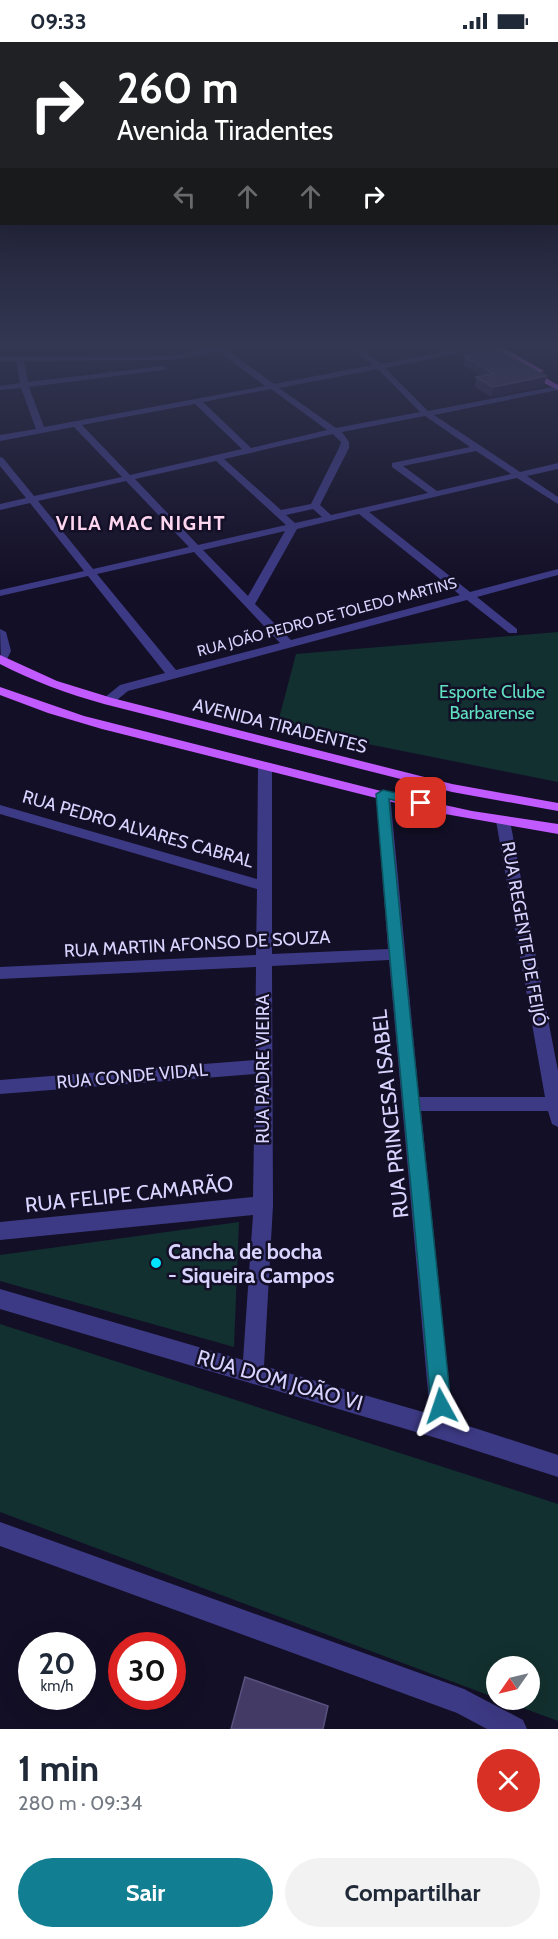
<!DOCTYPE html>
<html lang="pt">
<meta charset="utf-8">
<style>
body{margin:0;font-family:Cabin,sans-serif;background:#f2f2f3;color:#1f2937;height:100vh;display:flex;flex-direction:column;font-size:22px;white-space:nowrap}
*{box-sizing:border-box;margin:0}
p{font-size:20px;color:#747a83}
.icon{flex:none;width:33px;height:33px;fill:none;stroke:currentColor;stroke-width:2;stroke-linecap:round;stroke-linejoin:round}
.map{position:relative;height:1687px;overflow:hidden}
.sheet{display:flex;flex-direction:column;background:#fff;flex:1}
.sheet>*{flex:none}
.guide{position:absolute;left:0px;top:0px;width:558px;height:183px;box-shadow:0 6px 24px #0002;background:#202124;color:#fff;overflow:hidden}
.needle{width:39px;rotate:236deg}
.controls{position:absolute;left:486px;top:1614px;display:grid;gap:12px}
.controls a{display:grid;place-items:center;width:54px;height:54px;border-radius:50%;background:#fff;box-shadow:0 6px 24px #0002;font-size:30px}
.speed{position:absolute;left:18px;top:1590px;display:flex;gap:12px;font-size:30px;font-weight:700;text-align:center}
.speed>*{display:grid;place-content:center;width:78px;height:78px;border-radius:50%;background:#fff;box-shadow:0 6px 24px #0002;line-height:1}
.speed small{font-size:15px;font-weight:400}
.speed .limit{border:9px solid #d22;background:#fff;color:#111}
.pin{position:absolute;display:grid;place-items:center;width:51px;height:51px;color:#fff;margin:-26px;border-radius:12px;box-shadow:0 3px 9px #0006}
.me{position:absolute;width:66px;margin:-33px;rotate:355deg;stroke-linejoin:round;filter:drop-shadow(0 0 4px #0008)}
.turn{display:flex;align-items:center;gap:21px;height:126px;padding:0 18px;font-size:27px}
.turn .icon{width:78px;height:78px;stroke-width:2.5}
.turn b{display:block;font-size:42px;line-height:51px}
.lanes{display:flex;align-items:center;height:57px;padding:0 18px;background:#0003;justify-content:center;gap:30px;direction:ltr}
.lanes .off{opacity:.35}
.round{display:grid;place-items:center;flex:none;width:63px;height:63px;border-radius:32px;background:#f2f2f3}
.headline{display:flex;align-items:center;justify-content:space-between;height:102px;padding:0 18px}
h1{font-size:36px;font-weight:700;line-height:45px}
.primary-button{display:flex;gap:12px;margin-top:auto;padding:12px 18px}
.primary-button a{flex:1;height:69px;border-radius:36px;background:#117e91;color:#fff;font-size:24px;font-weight:700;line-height:69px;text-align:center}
.primary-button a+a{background:#f2f2f3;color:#1f2937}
.status{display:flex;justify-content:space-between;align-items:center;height:42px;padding:0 30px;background:#fff;direction:ltr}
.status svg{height:16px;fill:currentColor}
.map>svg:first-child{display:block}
.green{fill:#12302f}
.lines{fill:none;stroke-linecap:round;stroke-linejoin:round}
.street{fill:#3d3a85;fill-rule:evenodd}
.primary{fill:#c25bff;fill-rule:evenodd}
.wall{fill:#312854}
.shaded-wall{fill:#1d163a}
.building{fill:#433a66;stroke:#5a527e;stroke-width:1.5}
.route{fill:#117e91;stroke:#0b525e;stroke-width:1.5}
.poi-dot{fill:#00e5ff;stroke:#130f26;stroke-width:2}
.labels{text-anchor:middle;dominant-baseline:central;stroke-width:5;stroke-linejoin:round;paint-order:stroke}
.far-street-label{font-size:15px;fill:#d9d4ff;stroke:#130f26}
.park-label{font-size:18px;fill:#5fe0c0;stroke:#130f26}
.street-label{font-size:18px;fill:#d9d4ff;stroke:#130f26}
.far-district-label{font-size:20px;font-weight:bold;letter-spacing:1.5px;fill:#ffd6f0;stroke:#130f26}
.near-street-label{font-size:21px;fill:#d9d4ff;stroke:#130f26}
.near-poi-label{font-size:21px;font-weight:bold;fill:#d9d4ff;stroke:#130f26;text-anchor:start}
</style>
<div class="status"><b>09:33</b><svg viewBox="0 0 49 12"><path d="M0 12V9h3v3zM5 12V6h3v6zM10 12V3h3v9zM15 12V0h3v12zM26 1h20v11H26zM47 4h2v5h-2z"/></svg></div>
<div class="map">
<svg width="558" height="1687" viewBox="0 0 558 1687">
<rect width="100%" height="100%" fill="#130f26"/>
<path class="green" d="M558,590v150l-281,-56 19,-72z
M239,1180l-5,125 -234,-66v-26z
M0,1282l558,180v217l-57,-21h29v-34h-34v32l-496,-186z"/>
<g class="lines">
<path class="street" d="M213,305h17l-3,3 47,34 99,-19 -24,-18h9l23,17 88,-17h18l-102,21 43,43 130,-25v4l-124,25 86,57 38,-9v6l-31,7 31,21v7l-41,-26 -148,34 101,80 88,-23v6l-81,22 40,32v4h-8l-42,-33 -339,91 -16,13h-8l-2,-3 2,-3 16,-13 45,-12 -77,-97 -88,20v-6l84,-19 -54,-68 -30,7v-6l26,-6 -26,-32v-9l3,1 31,38 88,-19 -48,-50 -74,14v-6l36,-6 -15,-41 -21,2v-4l20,-3 -4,-22h-16v-4l171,-1zM219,310l46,34 -221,41 -15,-40 134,-17 4,-2 -4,-2 -135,16 -4,-21 147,-1zM378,327l42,43 -84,16 -57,-40zM271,347l56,41 -76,18 -48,-46zM195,362l47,45 -112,26 -48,-50zM425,374l45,31 -78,16v4l36,26 -97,22 -11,-10 29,-57v-6l-7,-10zM333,392l8,8 -2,6 -28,56 -30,6 -57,-51zM476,409l35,23 -74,17 -34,-25zM216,419l70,64 -88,20 -63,-66zM126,439l63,66 -96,22 -55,-68zM313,467l9,8 -27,6 -9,-8zM359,472l101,81 -169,45 -36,-36 42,-75zM285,489l-37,65 -45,-46zM194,510l86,91 -104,27 -79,-96z
M0,587l6,3 5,19 -6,12 -4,1z
M265,720l7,4v188l116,-5 -12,-155 7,-4 7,4 29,303h126l-49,-276 7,-5 7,5 48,250v56l-6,-3 -4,-13h-127l32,310 105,34v22l-115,-37 -443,-131v-20l243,71 10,-145 -253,25v-18l253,-25 2,-123 -255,20v-14l255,-20 1,-93 -256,12v-12l256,-12 1,-66 -257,-75v-9l257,74 1,-113zM389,918l41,454 -166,-48 9,-161 -1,-239z
M0,1480l464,167 59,31 4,9h-40l-30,-16 -457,-167z"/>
<path class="primary" d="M492,305h10l42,24 -7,2z
M524,327h6l28,16v5l-34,-17z
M0,613l57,26 55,17 340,86 106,19v8l-106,-19 -348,-88c-36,-10 -71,-23 -104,-40z
M0,645l84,29 301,76 87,19 86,13v10l-130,-23 -326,-82 -54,-16 -48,-18z"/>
</g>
<path class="wall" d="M462,305h31l53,29 -2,10 -53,11 -16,-10 1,-10 5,-1 -17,-10 1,-9 -4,-2z"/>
<path class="shaded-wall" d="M546,334l-2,10 -53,11 2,-10z"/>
<path class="building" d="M465,305h28l53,29 -53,11 -17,-10 18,-3 -29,-17 12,-2z
M245,1635l83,29 -5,23h-92z"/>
<linearGradient id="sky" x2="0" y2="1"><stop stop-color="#0a0815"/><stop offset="0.56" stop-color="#333752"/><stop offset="1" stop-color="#333752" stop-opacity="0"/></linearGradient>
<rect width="558" height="542" fill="url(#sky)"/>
<path class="route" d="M383,748l43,10 2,3 -7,4 -32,-8c18,203 42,404 62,607l-3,7 -7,3 -7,-3 -3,-7c-18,-204 -39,-408 -55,-612z"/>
<circle class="poi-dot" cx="156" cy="1221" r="6"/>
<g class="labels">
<g class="far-street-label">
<text transform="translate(327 575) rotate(-15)">RUA JOÃO PEDRO DE TOLEDO MARTINS</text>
</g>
<g class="park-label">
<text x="492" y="650">Esporte Clube<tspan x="492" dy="21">Barbarense</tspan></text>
</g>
<g class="street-label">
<text transform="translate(280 684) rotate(14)">AVENIDA TIRADENTES</text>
<text transform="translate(138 787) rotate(16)">RUA PEDRO ALVARES CABRAL</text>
<text transform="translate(524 892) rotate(80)">RUA REGENTE DE FEIJÓ</text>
<text transform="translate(197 902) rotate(-3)">RUA MARTIN AFONSO DE SOUZA</text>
<text transform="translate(263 1027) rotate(-90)">RUA PADRE VIEIRA</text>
<text transform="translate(132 1034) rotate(-5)">RUA CONDE VIDAL</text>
</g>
<g class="far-district-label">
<text x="141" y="481">VILA MAC NIGHT</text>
</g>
<g class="near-street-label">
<text transform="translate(390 1072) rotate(-96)">RUA PRINCESA ISABEL</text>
<text transform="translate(129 1152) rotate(-6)">RUA FELIPE CAMARÃO</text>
<text transform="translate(280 1338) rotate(16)">RUA DOM JOÃO VI</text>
</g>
<g class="near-poi-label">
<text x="168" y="1209">Cancha de bocha<tspan x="168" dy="24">- Siqueira Campos</tspan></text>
</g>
</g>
</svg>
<div class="controls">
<a><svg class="needle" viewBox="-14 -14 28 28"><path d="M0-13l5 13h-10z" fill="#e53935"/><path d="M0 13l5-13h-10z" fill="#747a83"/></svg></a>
</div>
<div class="speed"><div>20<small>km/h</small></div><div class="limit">30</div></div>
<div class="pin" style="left:421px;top:761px;background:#d93025"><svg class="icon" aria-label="arrive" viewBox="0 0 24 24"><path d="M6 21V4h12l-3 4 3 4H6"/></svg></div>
<svg class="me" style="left:441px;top:1364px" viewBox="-20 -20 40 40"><path d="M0-17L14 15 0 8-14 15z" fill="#117e91" stroke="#fff" stroke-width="4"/></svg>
<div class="guide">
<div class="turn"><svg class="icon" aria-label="right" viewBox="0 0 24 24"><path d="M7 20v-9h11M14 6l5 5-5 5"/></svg><div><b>260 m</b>Avenida Tiradentes</div></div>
<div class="lanes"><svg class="icon off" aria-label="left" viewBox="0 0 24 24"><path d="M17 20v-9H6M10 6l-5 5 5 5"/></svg><svg class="icon off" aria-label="ahead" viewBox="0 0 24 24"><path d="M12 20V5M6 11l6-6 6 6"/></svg><svg class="icon off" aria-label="ahead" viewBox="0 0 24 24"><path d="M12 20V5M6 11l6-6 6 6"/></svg><svg class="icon" aria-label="right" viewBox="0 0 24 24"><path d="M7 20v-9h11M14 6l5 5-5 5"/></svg></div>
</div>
</div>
<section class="sheet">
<div class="headline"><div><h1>1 min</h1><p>280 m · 09:34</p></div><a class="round" style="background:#d93025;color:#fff"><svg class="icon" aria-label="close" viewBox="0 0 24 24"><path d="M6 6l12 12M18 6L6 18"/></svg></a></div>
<div class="primary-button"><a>Sair</a><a>Compartilhar</a></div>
</section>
